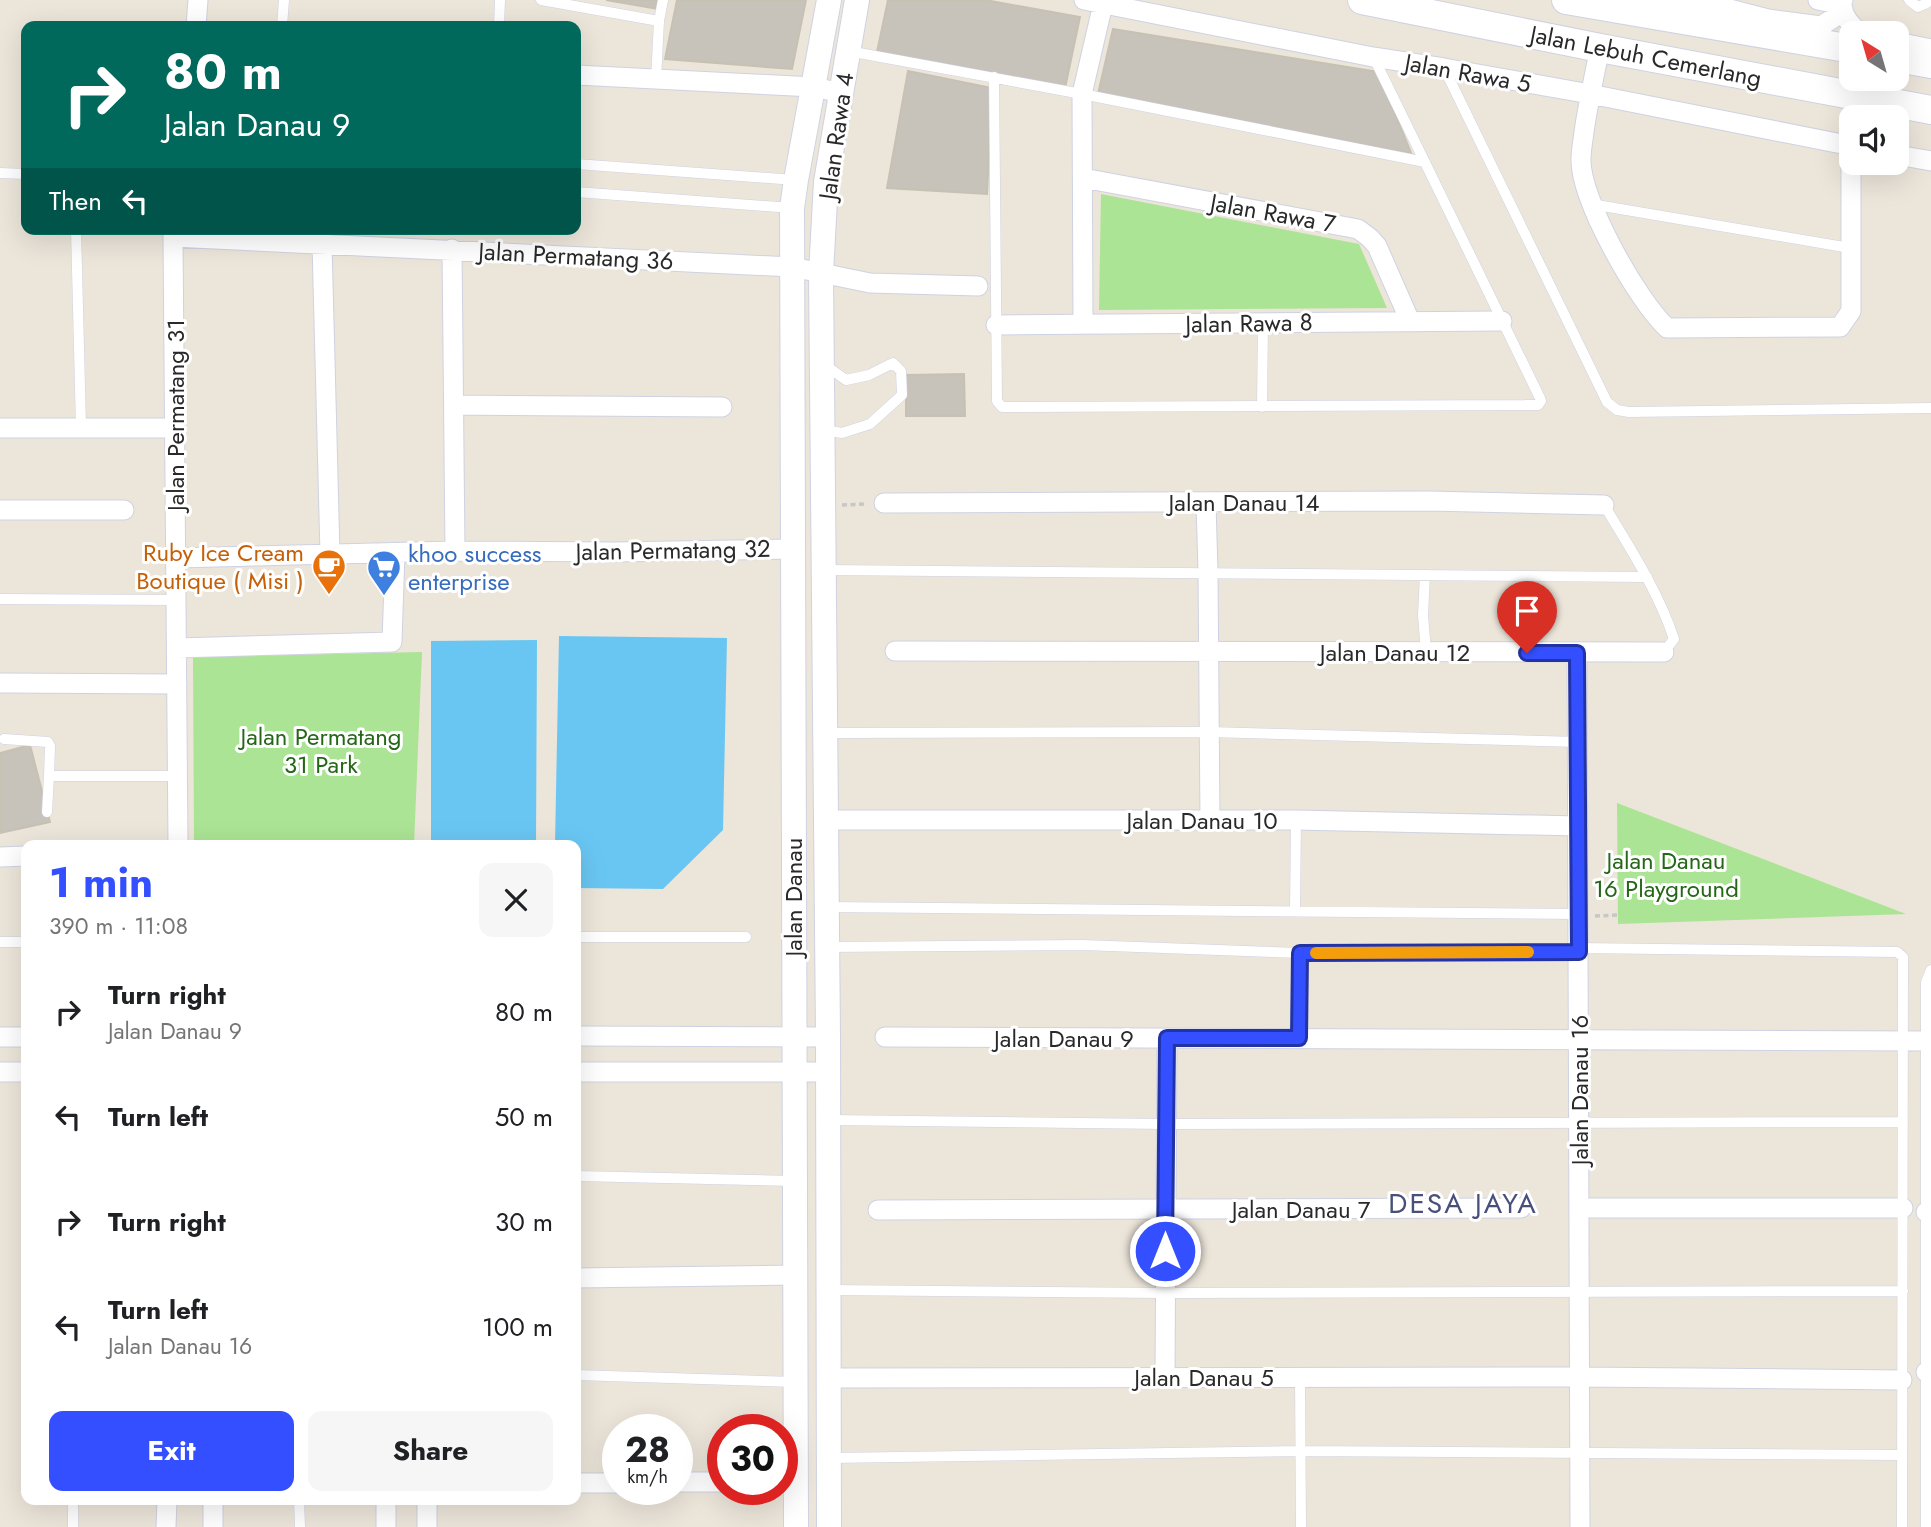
<!DOCTYPE html>
<meta charset="utf-8">
<style>
body{margin:0;font-family:Jost,sans-serif;background:#f6f6f6;color:#202124;height:100vh;display:flex;flex-direction:column;font-size:26px;white-space:nowrap}
*{box-sizing:border-box;margin:0}
p{font-size:23px;color:#757577}
.icon{flex:none;width:38px;height:38px;fill:none;stroke:currentColor;stroke-width:2;stroke-linecap:round;stroke-linejoin:round}
.map{position:relative;flex:1;overflow:hidden}
.side{position:absolute;left:21px;top:840px;width:560px;height:665px;display:flex;flex-direction:column;background:#fff;border-radius:14px;box-shadow:0 7px 28px #0002}
.side>*{flex:none}
.guide{position:absolute;left:21px;top:21px;width:560px;height:214px;border-radius:14px;box-shadow:0 7px 28px #0002;background:#00695c;color:#fff;overflow:hidden}
.needle{width:46px;rotate:323deg}
.tools{position:absolute;left:1839px;top:21px;display:grid;gap:14px}
.tools a{display:grid;place-items:center;width:70px;height:70px;border-radius:14px;background:#fff;box-shadow:0 7px 28px #0002;font-size:35px}
.speed{position:absolute;left:602px;top:1414px;display:flex;gap:14px;font-size:35px;font-weight:700;text-align:center}
.speed>*{display:grid;place-content:center;width:91px;height:91px;border-radius:50%;background:#fff;box-shadow:0 7px 28px #0002;line-height:1}
.speed small{font-size:18px;font-weight:400}
.speed .limit{border:10px solid #d22;background:#fff;color:#111}
.pin{position:absolute;display:grid;place-items:center;width:60px;height:60px;color:#fff;margin:-72px -30px;border-radius:50% 50% 50% 0;rotate:-45deg;box-shadow:0 0 7px #0007}
.pin .icon{rotate:45deg}
.me{position:absolute;width:77px;margin:-38px;rotate:0deg;stroke-linejoin:round;filter:drop-shadow(0 0 5px #0008)}
.turn{display:flex;align-items:center;gap:24px;height:147px;padding:0 28px;font-size:32px}
.turn .icon{width:91px;height:91px;stroke-width:2.5}
.turn b{display:block;font-size:49px;line-height:60px}
.then{display:flex;align-items:center;height:66px;padding:0 28px;background:#0003;gap:14px;font-size:26px}
.round{display:grid;place-items:center;flex:none;width:74px;height:74px;border-radius:14px;background:#f6f6f6}
.overview{display:flex;align-items:center;justify-content:space-between;height:119px;padding:0 28px}
h1{font-size:42px;font-weight:700;line-height:52px;color:#344fff}
.primary-button{display:flex;gap:14px;margin-top:auto;padding:14px 28px}
.primary-button a{flex:1;height:80px;border-radius:14px;background:#344fff;color:#fff;font-size:28px;font-weight:700;line-height:80px;text-align:center}
.primary-button a+a{background:#f6f6f6;color:#202124}
ul{padding:0;list-style:none}
li{display:flex;align-items:center;gap:21px;height:105px;padding:0 28px}
li div{flex:1}
li b{display:block;font-size:26px}
li em{font-style:normal}
.map>svg:first-child{display:block}
.green{fill:#abe494}
.water{fill:#69c6f2}
.building{fill:#c7c2ba;stroke:#c7c1b4;stroke-width:2}
.lines{fill:none;stroke-linecap:round;stroke-linejoin:round}
.service-casing{stroke:#cfd2e2;stroke-width:11}
.minor-casing{stroke:#cfd2e2;stroke-width:21}
.tertiary-casing{stroke:#cfd2e2;stroke-width:26}
.secondary-casing{stroke:#cfd2e2;stroke-width:30}
.path{stroke:#c7c7c7;stroke-width:3.5;stroke-dasharray:5 3.5;stroke-linecap:butt}
.service{stroke:#fff;stroke-width:10}
.minor{stroke:#fff;stroke-width:19}
.tertiary{stroke:#fff;stroke-width:24}
.secondary{stroke:#fff;stroke-width:28}
.route-casing{stroke:#2233a6;stroke-width:18}
.route{stroke:#344fff;stroke-width:12}
.slow{stroke:#f59e0b;stroke-width:12}
.labels{text-anchor:middle;dominant-baseline:central;stroke-width:6;stroke-linejoin:round;paint-order:stroke}
.street-label{font-size:24px;fill:#292929;stroke:#fff}
.food-label{font-size:24px;fill:#c56008;stroke:#fff;text-anchor:end}
.shop-label{font-size:24px;fill:#366cbe;stroke:#fff;text-anchor:start}
.park-label{font-size:24px;fill:#246717;stroke:#fff}
.quarter-label{font-size:28px;letter-spacing:2px;fill:#484f7a;stroke:#fff}
</style>
<div class="map">
<svg width="1931" height="1527" viewBox="0 0 1931 1527">
<rect width="100%" height="100%" fill="#ece5da"/>
<path class="green" d="M1101,194l258,50 28,64 -288,2z
M422,652l-8,193h-220l-1,-188z
M1617,803l289,111 -288,10z"/>
<path class="water" d="M559,636l168,2 -4,192 -60,59 -87,-1v-43h-21z
M537,640l-1,205h-105v-204z"/>
<path class="building" d="M606,0h55l-2,9z
M677,0h129l-14,69 -127,-10z
M888,0h97l95,17 -15,71 -188,-36z
M1113,29l265,43 33,81 -313,-59z
M908,71l84,17 -5,106 -100,-6z
M964,374l1,42h-59v-41z
M30,745l20,77 -50,11v-80z"/>
<g class="lines">
<g class="service-casing">
<path id="service" d="M541,0l118,21 4,-21
M1909,0l9,7 7,-3 6,-4
M282,26l2,-26
M499,26l1,-26
M848,51l234,43 343,68
M1444,68l163,334 10,8 12,2 302,-4
M994,77l3,324 5,6 536,-2 3,-4 -1,-3 -166,-340
M656,79l3,-58
M576,164l219,16
M0,173l26,1
M576,192l216,16
M1591,204l259,44
M76,229l5,198
M1262,407l1,-84
M824,430l18,3 28,-9 32,-29 -1,-24 -8,-8 -24,12 -23,5 -21,-15
M1604,505c26,43 54,86 70,134l-10,13
M825,570l822,7
M1425,575l-2,40 3,37
M0,599l176,1
M826,733l383,-1 369,10
M4,739l44,3 2,4 -1,30h129
M47,812l2,-36
M827,907l751,7
M1295,911l1,-91
M576,937h170
M0,942h26
M828,947l255,-2 217,8 279,-1
M1579,948l318,4 6,5 -1,570
M1299,1038l1,-85
M829,1120l337,4 737,-2
M576,1176l218,5
M829,1290l336,3 738,-2
M576,1375l219,7
M1300,1377l1,150
M830,1458l471,-7 601,4
M73,1500v27
M299,1500l1,27
M1926,1527v-545l5,-12"/>
</g>
<g class="minor-casing">
<path id="minor" d="M1084,0l289,57 71,11 146,26 262,52
M1646,0l72,6 50,13 53,7 14,-9 8,-17
M1818,0l24,5
M1842,5c1,12 9,20 18,28
M196,26l2,-26
M1897,42l34,7
M1600,48c-6,28 -12,56 -16,84 -1,9 -3,18 -3,27 -1,40 56,141 86,169l173,-1 11,-16v-165
M576,75l238,12 27,6
M1897,155l34,6
M1083,178l275,51 12,9 7,8 33,75
M175,229l-2,8 5,608
M173,237l619,30 78,16 108,3
M322,244l8,310
M452,249l3,302
M1083,324l-1,-230 21,-90
M996,325l506,-4
M454,405l268,2
M0,428h175
M884,503l545,-2 175,4
M1206,503l2,69 2,249
M0,510h124
M176,558l279,-7 157,1 180,-3
M177,648l215,-6 3,-89
M895,651l769,1
M1577,653l3,874
M0,683l177,1
M826,820h470l282,6
M0,857l26,-1
M576,1036l252,1
M0,1037h26
M885,1037l1046,4
M0,1072h26
M576,1072h252
M1580,1208h323
M878,1210l643,-2
M1926,1212h5
M576,1278l219,-3
M1926,1372h5
M1165,1377l2,-339
M829,1378l751,-1 322,3
M677,1482h46
M576,1483h42
M386,1500v27
M427,1500v27
M166,1527l1,-27
M213,1527v-27"/>
</g>
<g class="tertiary-casing">
<path id="tertiary" d="M796,1527l-4,-1319 4,-28 33,-180
M829,1527l-1,-490 -7,-764 5,-91 31,-182"/>
</g>
<g class="secondary-casing">
<path id="secondary" d="M1362,0l238,48 331,62
M1566,0l286,49
M1897,58l34,6"/>
</g>
<path class="path" d="M842,505l24,-1
M1595,916l23,-1"/>
<use href="#service" class="service"/>
<use href="#minor" class="minor"/>
<use href="#tertiary" class="tertiary"/>
<use href="#secondary" class="secondary"/>
</g>
<g class="lines">
<g class="route-casing">
<path id="route" d="M1165,1251l2,-213h132l1,-85 279,-1 -2,-299h-50"/>
</g>
<use href="#route" class="route"/>
<path class="slow" d="M1316,953l212,-1"/>
</g>
<defs>
<g id="cafe-pin" transform="scale(1.75)"><path d="M0 17L-7.5 6A9.5 9.5 0 1 1 7.5 6Z" fill="#e8710a" stroke="#fff"/><path d="M-5.5-4.5H6V0H3Q3 3.5 0 3.5H-2.5Q-5.5 3.5-5.5 0ZM3-3.2v2h1.7v-2ZM-6 4.5H4V6H-6Z" fill="#fff"/></g>
<g id="supermarket-pin" transform="scale(1.75)"><path d="M0 17L-7.5 6A9.5 9.5 0 1 1 7.5 6Z" fill="#3f7fe0" stroke="#fff"/><path d="M-6-5.5h2.5l.6 2H6L4.5 2H-2.5L-4.4-4H-6ZM-1.5 3.2a1.3 1.3 0 1 0 .1 0ZM3 3.2a1.3 1.3 0 1 0 .1 0Z" fill="#fff"/></g>
</defs>
<g fill-rule="evenodd">
<use href="#cafe-pin" x="329" y="566"/>
<use href="#supermarket-pin" x="384" y="567"/>
</g>
<g class="labels">
<g class="street-label">
<text transform="translate(1646 56) rotate(11)">Jalan Lebuh Cemerlang</text>
<text transform="translate(1468 73) rotate(10)">Jalan Rawa 5</text>
<text transform="translate(836 136) rotate(-82)">Jalan Rawa 4</text>
<text transform="translate(1273 213) rotate(10)">Jalan Rawa 7</text>
<text transform="translate(576 256) rotate(3)">Jalan Permatang 36</text>
<text transform="translate(1249 323) rotate(-1)">Jalan Rawa 8</text>
<text transform="translate(175 415) rotate(-90)">Jalan Permatang 31</text>
<text x="1244" y="502">Jalan Danau 14</text>
<text transform="translate(673 550) rotate(-1)">Jalan Permatang 32</text>
<text x="1395" y="652">Jalan Danau 12</text>
<text x="1202" y="820">Jalan Danau 10</text>
<text transform="translate(793 897) rotate(-90)">Jalan Danau</text>
<text x="1064" y="1038">Jalan Danau 9</text>
<text transform="translate(1579 1090) rotate(-90)">Jalan Danau 16</text>
<text x="1301" y="1209">Jalan Danau 7</text>
<text x="1204" y="1377">Jalan Danau 5</text>
</g>
<g class="food-label">
<text x="304" y="552">Ruby Ice Cream<tspan x="304" dy="28">Boutique ( Misi )</tspan></text>
</g>
<g class="shop-label">
<text x="408" y="553">khoo success<tspan x="408" dy="28">enterprise</tspan></text>
</g>
<g class="park-label">
<text x="321" y="736">Jalan Permatang<tspan x="321" dy="28">31 Park</tspan></text>
<text x="1666" y="860">Jalan Danau<tspan x="1666" dy="28">16 Playground</tspan></text>
</g>
<g class="quarter-label">
<text x="1463" y="1203">DESA JAYA</text>
</g>
</g>
</svg>
<div class="tools">
<a><svg class="needle" viewBox="-14 -14 28 28"><path d="M0-13l5 13h-10z" fill="#e53935"/><path d="M0 13l5-13h-10z" fill="#757577"/></svg></a>
<a><svg class="icon" aria-label="sound" viewBox="0 0 24 24"><path d="M4 9h4l5-4v14l-5-4H4zM17 9q2 3 0 6"/></svg></a>
</div>
<div class="speed"><div>28<small>km/h</small></div><div class="limit">30</div></div>
<div class="pin" style="left:1527px;top:653px;background:#d93025"><svg class="icon" aria-label="arrive" viewBox="0 0 24 24"><path d="M6 21V4h12l-3 4 3 4H6"/></svg></div>
<svg class="me" style="left:1165px;top:1251px" viewBox="-20 -20 40 40"><circle r="17" fill="#344fff" stroke="#fff" stroke-width="3"/><path d="M0-11L8 9 0 5-8 9z" fill="#fff"/></svg>
<div class="guide">
<div class="turn"><svg class="icon" aria-label="right" viewBox="0 0 24 24"><path d="M7 20v-9h11M14 6l5 5-5 5"/></svg><div><b>80 m</b>Jalan Danau 9</div></div>
<div class="then">Then<svg class="icon" aria-label="left" viewBox="0 0 24 24"><path d="M17 20v-9H6M10 6l-5 5 5 5"/></svg></div>
</div>
<section class="side">
<div class="overview"><div><h1>1 min</h1><p>390 m · 11:08</p></div><a class="round"><svg class="icon" aria-label="close" viewBox="0 0 24 24"><path d="M6 6l12 12M18 6L6 18"/></svg></a></div>
<ul>
<li><svg class="icon" aria-label="right" viewBox="0 0 24 24"><path d="M7 20v-9h11M14 6l5 5-5 5"/></svg><div><b>Turn right</b><p>Jalan Danau 9</p></div><em>80 m</em></li>
<li><svg class="icon" aria-label="left" viewBox="0 0 24 24"><path d="M17 20v-9H6M10 6l-5 5 5 5"/></svg><div><b>Turn left</b></div><em>50 m</em></li>
<li><svg class="icon" aria-label="right" viewBox="0 0 24 24"><path d="M7 20v-9h11M14 6l5 5-5 5"/></svg><div><b>Turn right</b></div><em>30 m</em></li>
<li><svg class="icon" aria-label="left" viewBox="0 0 24 24"><path d="M17 20v-9H6M10 6l-5 5 5 5"/></svg><div><b>Turn left</b><p>Jalan Danau 16</p></div><em>100 m</em></li>
</ul>
<div class="primary-button"><a>Exit</a><a>Share</a></div>
</section>
</div>
